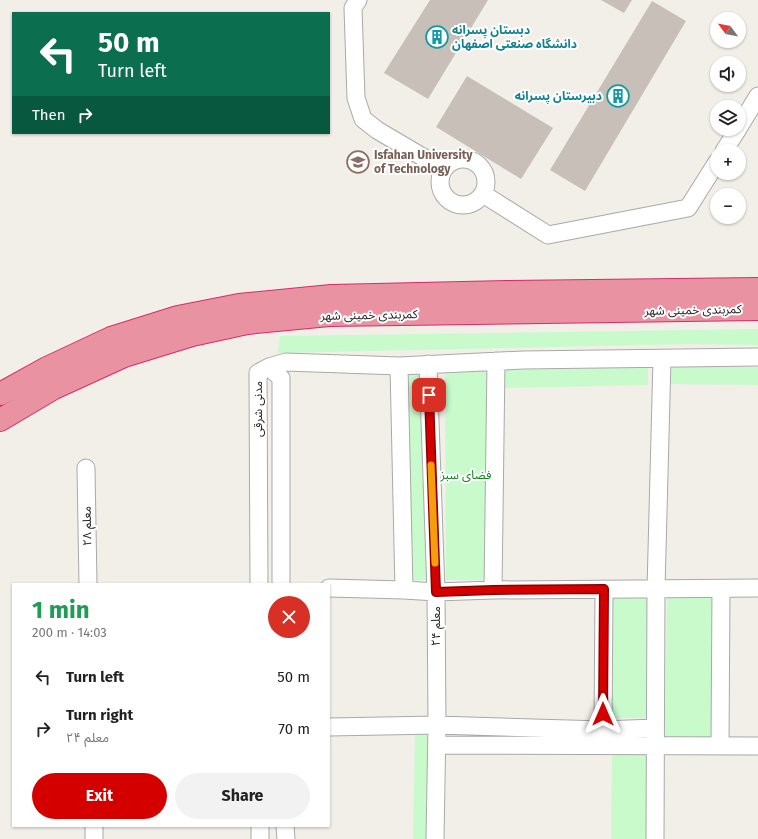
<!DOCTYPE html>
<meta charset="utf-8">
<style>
body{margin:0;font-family:"Fira Sans","Noto Sans Arabic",sans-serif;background:#f2f2f2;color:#222;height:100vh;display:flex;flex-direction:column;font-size:15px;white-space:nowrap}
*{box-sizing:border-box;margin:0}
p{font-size:13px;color:#767676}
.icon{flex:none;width:22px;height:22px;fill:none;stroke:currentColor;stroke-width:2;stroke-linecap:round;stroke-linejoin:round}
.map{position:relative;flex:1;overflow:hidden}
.panel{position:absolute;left:12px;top:583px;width:318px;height:244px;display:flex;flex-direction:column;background:#fff;border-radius:0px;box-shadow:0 1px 3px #0004}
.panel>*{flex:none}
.guide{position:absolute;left:12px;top:12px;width:318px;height:122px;border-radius:0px;box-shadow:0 1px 3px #0004;background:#0b6e4f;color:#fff;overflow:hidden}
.needle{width:26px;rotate:302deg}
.tools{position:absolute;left:710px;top:12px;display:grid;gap:8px}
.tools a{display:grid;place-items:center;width:36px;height:36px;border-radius:50%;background:#fff;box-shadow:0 1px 3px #0004;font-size:20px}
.pin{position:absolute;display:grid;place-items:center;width:34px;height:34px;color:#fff;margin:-17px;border-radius:8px;box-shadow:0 2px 6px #0006}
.me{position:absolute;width:44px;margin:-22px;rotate:0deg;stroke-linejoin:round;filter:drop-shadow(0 0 3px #0008)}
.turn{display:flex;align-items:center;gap:14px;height:84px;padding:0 20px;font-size:18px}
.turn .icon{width:52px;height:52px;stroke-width:2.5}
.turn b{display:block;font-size:28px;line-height:34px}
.then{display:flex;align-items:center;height:38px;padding:0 20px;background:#0003;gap:8px;font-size:15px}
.round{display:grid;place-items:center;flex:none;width:42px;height:42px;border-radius:21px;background:#f2f2f2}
.headline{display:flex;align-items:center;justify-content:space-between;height:68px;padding:0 20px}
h1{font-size:24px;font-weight:700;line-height:30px;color:#1e9e55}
.primary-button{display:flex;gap:8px;margin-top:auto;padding:8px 20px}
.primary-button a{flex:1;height:46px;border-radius:24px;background:#d40000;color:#fff;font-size:16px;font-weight:700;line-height:46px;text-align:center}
.primary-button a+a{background:#f2f2f2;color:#222}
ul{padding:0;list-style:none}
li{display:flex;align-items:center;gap:12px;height:52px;padding:0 20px}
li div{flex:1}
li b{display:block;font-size:15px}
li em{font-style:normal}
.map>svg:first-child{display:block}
.park{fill:#c8facc}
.building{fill:#c7bfb8}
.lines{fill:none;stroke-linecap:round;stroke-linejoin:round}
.minor-casing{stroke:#a9a9a9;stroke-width:19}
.highway-casing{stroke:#dc2a67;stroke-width:24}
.minor{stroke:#fff;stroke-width:17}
.highway{stroke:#e892a2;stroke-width:22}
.route-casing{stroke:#8a0000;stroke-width:10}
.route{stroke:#d40000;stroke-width:7}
.slow{stroke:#f59e0b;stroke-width:7}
.labels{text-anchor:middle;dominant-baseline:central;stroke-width:4;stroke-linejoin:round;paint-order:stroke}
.culture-label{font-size:12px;font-weight:bold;fill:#0d838f;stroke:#fff;text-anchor:start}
.education-label{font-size:12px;font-weight:bold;fill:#785e54;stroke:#fff;text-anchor:start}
.street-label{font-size:12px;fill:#222;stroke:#fff}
.park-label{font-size:12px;fill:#0c8416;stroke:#fff}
</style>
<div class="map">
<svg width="758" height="839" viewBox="0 0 758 839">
<rect width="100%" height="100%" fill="#f2efe9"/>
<path class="park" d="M758,329v16l-66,-1 -414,9 2,-17z
M666,366l92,1v18l-92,-1z
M648,367v18l-143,3v-18z
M424,370l2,210 -19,1 -2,-210z
M445,371h42l1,209h-42z
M610,595h41v123h-42z
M667,597h45l-1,141h-46z
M415,734h15l-1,105h-16z
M612,754h40l-1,85h-40z"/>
<path class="building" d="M430,0h58l-60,99 -44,-26z
M601,0h31l-8,13z
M652,1l34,20 -101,170 -35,-21z
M467,76l86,52 -32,51 -85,-52z"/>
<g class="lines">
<g class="minor-casing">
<path id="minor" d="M358,0l-5,8 3,90 7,21 14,11 66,39
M739,127l19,-31
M724,151l14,-22
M440 182a23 23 0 1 1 46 0a23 23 0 1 1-46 0Z
M483,194l65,41 140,-27 29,-46
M428,364l8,228 1,133 -2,114
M399,366l5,224
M269,367l17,-5 113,4 124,-6 235,-3
M86,468l2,116
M259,584l-1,-211 11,-6 12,11v206
M329,588l75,2 32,2 57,-2 265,-2
M493,590l3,-229
M329,727l108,-2 166,5 52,-2
M603,730l1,-141
M437,745l321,1
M720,746l1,-157
M94,826v13
M260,826v13
M285,826l1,13
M655,839l1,-250 6,-230"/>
</g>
<g class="highway-casing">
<path id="highway" d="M0,394l47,-26 64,-30 67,-21 61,-12 92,-9 176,-4 251,-3
M0,420l54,-32 70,-32 68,-21 55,-12 82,-8 429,-6"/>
</g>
<use href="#minor" class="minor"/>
<use href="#highway" class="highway"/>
</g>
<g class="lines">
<g class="route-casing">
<path id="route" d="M429,395l7,197 57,-2 111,-1 -1,125"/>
</g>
<use href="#route" class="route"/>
<path class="slow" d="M431,465l4,98"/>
</g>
<defs>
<g id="building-ring" transform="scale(1.15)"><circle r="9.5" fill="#fff" stroke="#0f9aa8" stroke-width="1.5"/><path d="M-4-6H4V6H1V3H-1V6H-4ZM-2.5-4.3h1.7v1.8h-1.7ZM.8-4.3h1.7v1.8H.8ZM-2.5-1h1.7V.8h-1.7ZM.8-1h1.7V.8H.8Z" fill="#0f9aa8"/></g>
<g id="university-ring" transform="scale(1.15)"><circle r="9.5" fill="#fff" stroke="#8d6e63" stroke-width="1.5"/><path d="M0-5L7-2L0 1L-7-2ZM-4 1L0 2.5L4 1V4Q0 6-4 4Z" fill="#8d6e63"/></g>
</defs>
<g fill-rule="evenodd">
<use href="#building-ring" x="437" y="37"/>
<use href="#building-ring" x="618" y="96"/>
<use href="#university-ring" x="358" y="162"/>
</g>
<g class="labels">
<g class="culture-label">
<text x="452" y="30">دبستان پسرانه<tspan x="452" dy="14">دانشگاه صنعتی اصفهان</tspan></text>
<text x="602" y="96" text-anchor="end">دبیرستان پسرانه</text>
</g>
<g class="education-label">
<text x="374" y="155">Isfahan University<tspan x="374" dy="14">of Technology</tspan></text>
</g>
<g class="street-label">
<text transform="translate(693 310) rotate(-1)">کمربندی خمینی شهر</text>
<text transform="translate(369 315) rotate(-1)">کمربندی خمینی شهر</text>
<text transform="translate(258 409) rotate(-90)">مدنی شرقی</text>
<text transform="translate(87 526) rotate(-91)">معلم ۲۸</text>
<text transform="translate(436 626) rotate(-90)">معلم ۲۴</text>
</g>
<g class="park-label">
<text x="466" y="475">فضای سبز</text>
</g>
</g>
</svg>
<div class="tools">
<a><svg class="needle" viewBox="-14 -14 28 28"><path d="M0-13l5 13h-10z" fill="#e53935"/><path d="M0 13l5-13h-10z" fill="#767676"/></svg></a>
<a><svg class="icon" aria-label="sound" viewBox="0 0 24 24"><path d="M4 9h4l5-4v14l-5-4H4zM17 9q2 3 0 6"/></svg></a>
<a><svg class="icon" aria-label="layers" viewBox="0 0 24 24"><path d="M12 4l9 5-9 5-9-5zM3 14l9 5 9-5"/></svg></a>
<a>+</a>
<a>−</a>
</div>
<div class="pin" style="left:429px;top:395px;background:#d93025"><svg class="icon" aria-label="arrive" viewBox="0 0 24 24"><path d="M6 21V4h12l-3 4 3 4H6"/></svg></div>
<svg class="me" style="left:603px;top:714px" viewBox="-20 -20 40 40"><path d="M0-17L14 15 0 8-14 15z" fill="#d40000" stroke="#fff" stroke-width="4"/></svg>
<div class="guide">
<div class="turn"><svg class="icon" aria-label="left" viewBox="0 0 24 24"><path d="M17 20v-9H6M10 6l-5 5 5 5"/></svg><div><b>50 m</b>Turn left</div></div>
<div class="then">Then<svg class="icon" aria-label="right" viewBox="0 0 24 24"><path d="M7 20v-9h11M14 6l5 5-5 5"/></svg></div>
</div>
<section class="panel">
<div class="headline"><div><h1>1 min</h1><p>200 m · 14:03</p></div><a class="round" style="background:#d93025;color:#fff"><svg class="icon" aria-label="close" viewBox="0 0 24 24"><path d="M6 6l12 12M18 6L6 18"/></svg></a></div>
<ul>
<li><svg class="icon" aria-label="left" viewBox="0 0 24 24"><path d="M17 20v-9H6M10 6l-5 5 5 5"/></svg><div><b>Turn left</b></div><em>50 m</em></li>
<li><svg class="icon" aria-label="right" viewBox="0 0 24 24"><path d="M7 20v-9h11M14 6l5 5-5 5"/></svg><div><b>Turn right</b><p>معلم ۲۴</p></div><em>70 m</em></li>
</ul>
<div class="primary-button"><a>Exit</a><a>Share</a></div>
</section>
</div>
